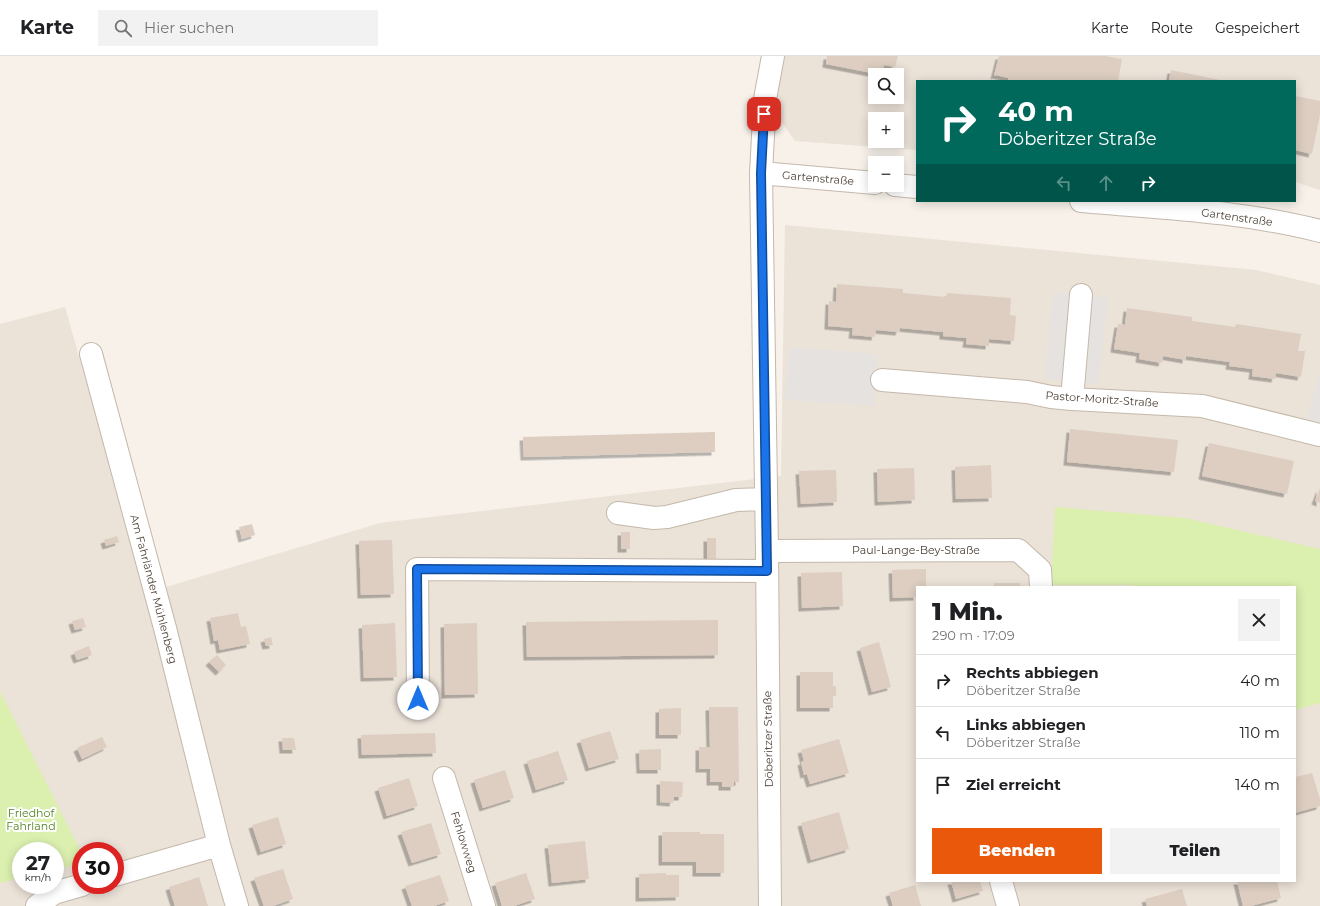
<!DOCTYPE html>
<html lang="de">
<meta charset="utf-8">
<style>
body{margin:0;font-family:Montserrat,sans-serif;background:#f2f2f2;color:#202124;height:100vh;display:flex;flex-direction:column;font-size:15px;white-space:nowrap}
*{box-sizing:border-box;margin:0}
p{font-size:13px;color:#757577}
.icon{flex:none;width:22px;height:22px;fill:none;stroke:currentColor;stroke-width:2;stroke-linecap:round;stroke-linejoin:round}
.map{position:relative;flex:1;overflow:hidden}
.panel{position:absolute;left:916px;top:530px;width:380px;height:296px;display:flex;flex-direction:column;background:#fff;border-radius:0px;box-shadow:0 2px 10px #0003}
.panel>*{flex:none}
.guide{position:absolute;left:916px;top:24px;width:380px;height:122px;border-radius:0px;box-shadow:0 2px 10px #0003;background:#00695c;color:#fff;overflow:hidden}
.fabs{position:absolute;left:868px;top:12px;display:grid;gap:8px}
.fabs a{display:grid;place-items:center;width:36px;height:36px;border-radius:0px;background:#fff;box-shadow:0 2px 10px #0003;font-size:20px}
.speed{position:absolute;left:12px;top:786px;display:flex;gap:8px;font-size:20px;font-weight:700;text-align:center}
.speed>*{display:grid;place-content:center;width:52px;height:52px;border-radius:50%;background:#fff;box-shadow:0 2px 10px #0003;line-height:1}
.speed small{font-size:10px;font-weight:400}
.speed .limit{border:6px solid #d22;background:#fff;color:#111}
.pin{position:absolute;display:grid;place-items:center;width:34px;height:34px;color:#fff;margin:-17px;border-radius:8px;box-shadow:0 2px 6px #0006}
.me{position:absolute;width:44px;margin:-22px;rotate:0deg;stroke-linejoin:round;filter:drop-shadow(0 0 3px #0008)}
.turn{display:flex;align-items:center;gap:14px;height:84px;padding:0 16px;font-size:18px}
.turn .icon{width:52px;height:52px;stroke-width:2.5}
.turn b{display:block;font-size:28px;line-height:34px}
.lanes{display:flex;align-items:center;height:38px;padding:0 16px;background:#0003;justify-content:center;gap:20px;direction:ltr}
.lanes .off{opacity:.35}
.round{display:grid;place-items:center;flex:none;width:42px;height:42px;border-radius:0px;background:#f2f2f2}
.headline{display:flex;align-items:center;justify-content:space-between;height:68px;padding:0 16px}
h1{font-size:24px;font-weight:800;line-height:30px}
.cta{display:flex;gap:8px;margin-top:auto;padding:8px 16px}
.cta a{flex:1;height:46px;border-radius:0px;background:#ea580c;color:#fff;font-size:16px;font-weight:800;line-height:46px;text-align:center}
.cta a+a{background:#f2f2f2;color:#202124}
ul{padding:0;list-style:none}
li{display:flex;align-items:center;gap:12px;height:52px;padding:0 16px;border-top:1px solid #e0e0e0}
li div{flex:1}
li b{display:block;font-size:15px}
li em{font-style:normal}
header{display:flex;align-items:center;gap:24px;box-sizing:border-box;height:56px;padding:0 20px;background:#fff;border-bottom:1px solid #e0e0e0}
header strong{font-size:19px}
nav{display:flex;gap:22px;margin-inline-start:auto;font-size:14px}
.search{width:280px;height:36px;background:#f2f2f2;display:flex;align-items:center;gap:10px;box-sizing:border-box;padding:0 14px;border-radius:0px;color:#757577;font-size:15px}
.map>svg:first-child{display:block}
.residential{fill:#ebe2d8;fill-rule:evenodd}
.green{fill:#dbefaf}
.parking{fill:#e5e2df}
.building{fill:#ddcec1;filter:url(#shadow)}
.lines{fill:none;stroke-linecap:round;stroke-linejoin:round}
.minor-casing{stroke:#c4b8ab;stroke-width:24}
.minor{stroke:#fff;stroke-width:22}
.route-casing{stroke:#114b97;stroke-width:10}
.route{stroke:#1a73e8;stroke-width:7}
.labels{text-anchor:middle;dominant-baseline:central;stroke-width:4;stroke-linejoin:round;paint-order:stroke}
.street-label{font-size:11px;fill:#4c4137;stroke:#fff}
.park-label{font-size:11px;fill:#528020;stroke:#fff}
</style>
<header>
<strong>Karte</strong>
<div class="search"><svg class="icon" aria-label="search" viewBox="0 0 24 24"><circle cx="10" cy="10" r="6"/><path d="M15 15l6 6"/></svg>Hier suchen</div>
<nav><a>Karte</a><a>Route</a><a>Gespeichert</a></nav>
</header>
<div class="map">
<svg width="1320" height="850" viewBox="0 0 1320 850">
<defs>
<filter id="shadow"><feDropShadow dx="-3.5" dy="3.5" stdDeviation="0" flood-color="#0004"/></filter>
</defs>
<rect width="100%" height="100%" fill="#f7f1ea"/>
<path class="residential" d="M773,0h547v134l-25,-8v-101h-378v69l-122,-9 -30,-42zM875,19h22v22h-22zM875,63h22v22h-22z
M785,169l471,45 64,15v621h-1320v-582l65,-17 81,286 234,-70 401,-47zM917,531h378v294h-378zM21,795h34v34h-34zM81,795h34v34h-34z"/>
<path class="green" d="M1055,451l130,11 135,31v154l-25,7v-123h-162v-2h-82z
M0,635l81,161v12l-26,6v-19h-34v27l-21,5z"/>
<path class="parking" d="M1053,236l55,6 -9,86 -54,-5z
M789,291l89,7 -4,52 -89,-6z
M1320,317v51l-14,-4z"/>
<path class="building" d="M827,0h71l-3,11 -11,-2 -2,10 -56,-11z
M999,0h106l17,3 -4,22h-110v-3l-12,-3 -2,1z
M1171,14l49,10v1h-51z
M1295,40l25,5v14l-8,39 -17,-4z
M837,228l66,5v4l43,4 1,-4 64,5 -1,17 6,1 -2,25 -25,-2v7l-23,-2 1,-6 -24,-2v-4l-43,-4 -1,4 -23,-2 -1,7 -23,-2 1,-7 -25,-2 1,-25 7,1z
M1127,252l65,9v4l43,6 1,-3 65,10 -3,17h7l-4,26 -25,-4 -1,6 -23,-3 1,-7 -24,-3 1,-4 -44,-6v4l-23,-4 -1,7 -23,-4 1,-6 -26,-4 4,-25 7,1z
M1070,373l108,11 -4,32 -107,-10z
M715,376v20l-191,5 -1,-20z
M1209,387l85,18 -7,33 -85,-18z
M991,409l1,33 -36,1 -1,-32z
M914,412l1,32 -37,2 -1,-33z
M836,414l1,32 -36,2 -2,-33z
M1320,432v15l-5,-2z
M252,468l3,11 -13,4 -3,-12z
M621,476h9v17h-9z
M117,480l2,6 -13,4 -2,-6z
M707,482h9v25h-9z
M392,484l2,54 -33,1 -2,-54z
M926,513v18h-9v10l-24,1 -1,-28z
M842,516l1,34 -41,2 -1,-35z
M994,527h26v4h-26z
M238,557l3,14 5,-1 4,18 -30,6 -2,-10 -4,1 -4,-23z
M83,562l3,9 -11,3 -3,-9z
M718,564v35l-191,2 -1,-35z
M395,567l2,54 -33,1 -2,-53z
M477,567l1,71 -33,1 -1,-71z
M271,581l2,8 -7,1 -2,-7z
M879,586l12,45 -19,5 -12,-44z
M89,590l3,9 -15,5 -3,-8z
M217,599l9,10 -7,7 -10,-10z
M800,616h33v14h3v10h-3v12h-33z
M709,651h29l1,75h-5v5h-12v-5h-12v-13h-11v-22h11z
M681,652v27h-22v-26z
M610,675l9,28 -30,9 -9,-28z
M435,677l1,20 -74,2 -1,-20z
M102,681l5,10 -25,12 -5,-11z
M282,682h12l2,12h-13z
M839,683l10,34 -39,11 -3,-10 -3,1 -3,-13 3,-1 -3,-11z
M661,693v21h-21l-1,-20z
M558,695l10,29 -32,10 -9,-29z
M505,714l9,28 -31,10 -9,-28z
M1312,717l8,26v7l-25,7v-36z
M409,722l9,28 -31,10 -9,-28z
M660,725l23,1 -1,15h-8l-1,6 -13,-1z
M839,756l10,37 -38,11 -10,-37z
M278,761l8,27 -25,8 -9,-27z
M431,767l10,31 -29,9 -11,-31z
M662,776h38v2h24v39h-28v-11h-34z
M585,785l4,38 -37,4 -4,-38z
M283,813l10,30 -20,7h-9l-10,-28z
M526,817l9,26 -21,7h-12l-7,-23z
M666,817v2h13v22l-40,1v-24z
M440,819l9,26 -15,5h-22l-7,-20z
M199,821l9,29h-33l-6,-19z
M951,825h29l3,10 -27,8z
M1237,825h40l4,17 -30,8h-8z
M915,829l6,21h-28l-4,-13z
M1182,833l5,17h-40l-2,-7z"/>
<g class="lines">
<g class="minor-casing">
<path id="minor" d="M761,117l114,10
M895,129l22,2
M1081,145c80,7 161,10 239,30
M91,298l74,274 54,217 18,61
M882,324l145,12 24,5 21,2 130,7 118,29
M1072,343l9,-104
M618,457l36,5 13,-1 69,-17 30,-1
M767,495l251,-1 22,20 1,17
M418,643l-1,-130 350,2
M444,722l40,128
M115,819l104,-30
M1001,825l7,25
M37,850l17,-13 28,-8
M770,850l-3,-355 -6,-378 4,-74 8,-43"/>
</g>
<use href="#minor" class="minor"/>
</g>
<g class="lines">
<g class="route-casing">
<path id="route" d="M418,643l-1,-130 350,2 -6,-398 3,-59"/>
</g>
<use href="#route" class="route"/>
</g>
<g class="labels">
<g class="street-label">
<text transform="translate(818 122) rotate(5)">Gartenstraße</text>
<text transform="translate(1237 161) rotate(8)">Gartenstraße</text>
<text transform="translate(1102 343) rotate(4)">Pastor-Moritz-Straße</text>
<text x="916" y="494">Paul-Lange-Bey-Straße</text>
<text transform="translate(154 533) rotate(75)">Am Fahrländer Mühlenberg</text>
<text transform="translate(768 683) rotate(-91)">Döberitzer Straße</text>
<text transform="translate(464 786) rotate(73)">Fehlowweg</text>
</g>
<g class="park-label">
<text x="31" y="757">Friedhof<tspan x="31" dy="13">Fahrland</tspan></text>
</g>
</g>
</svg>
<div class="fabs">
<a><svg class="icon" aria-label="search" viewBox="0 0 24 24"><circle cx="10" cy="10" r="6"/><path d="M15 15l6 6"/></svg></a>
<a>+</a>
<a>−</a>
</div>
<div class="speed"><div>27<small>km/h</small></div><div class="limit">30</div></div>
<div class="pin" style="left:764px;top:58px;background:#d93025"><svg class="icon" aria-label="arrive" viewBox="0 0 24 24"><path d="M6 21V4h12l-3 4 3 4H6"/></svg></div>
<svg class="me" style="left:418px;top:643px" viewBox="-20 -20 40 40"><circle r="19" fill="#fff"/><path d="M0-13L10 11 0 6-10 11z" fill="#1a73e8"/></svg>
<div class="guide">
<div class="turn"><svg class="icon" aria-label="right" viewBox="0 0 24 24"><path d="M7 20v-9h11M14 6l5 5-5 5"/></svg><div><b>40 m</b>Döberitzer Straße</div></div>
<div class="lanes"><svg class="icon off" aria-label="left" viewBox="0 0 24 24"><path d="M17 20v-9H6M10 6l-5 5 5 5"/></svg><svg class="icon off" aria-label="ahead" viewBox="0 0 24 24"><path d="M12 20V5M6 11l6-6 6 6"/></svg><svg class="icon" aria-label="right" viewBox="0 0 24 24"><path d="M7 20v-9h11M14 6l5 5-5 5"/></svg></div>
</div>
<section class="panel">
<div class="headline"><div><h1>1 Min.</h1><p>290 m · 17:09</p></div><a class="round"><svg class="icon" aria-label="close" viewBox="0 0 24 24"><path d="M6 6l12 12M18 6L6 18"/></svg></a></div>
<ul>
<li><svg class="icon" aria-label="right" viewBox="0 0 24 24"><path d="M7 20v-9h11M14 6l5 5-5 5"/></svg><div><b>Rechts abbiegen</b><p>Döberitzer Straße</p></div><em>40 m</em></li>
<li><svg class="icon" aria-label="left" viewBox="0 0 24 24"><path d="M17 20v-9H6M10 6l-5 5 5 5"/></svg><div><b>Links abbiegen</b><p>Döberitzer Straße</p></div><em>110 m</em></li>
<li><svg class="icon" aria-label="arrive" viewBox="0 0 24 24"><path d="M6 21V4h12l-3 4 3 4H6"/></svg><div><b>Ziel erreicht</b></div><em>140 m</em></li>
</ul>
<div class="cta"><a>Beenden</a><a>Teilen</a></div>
</section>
</div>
